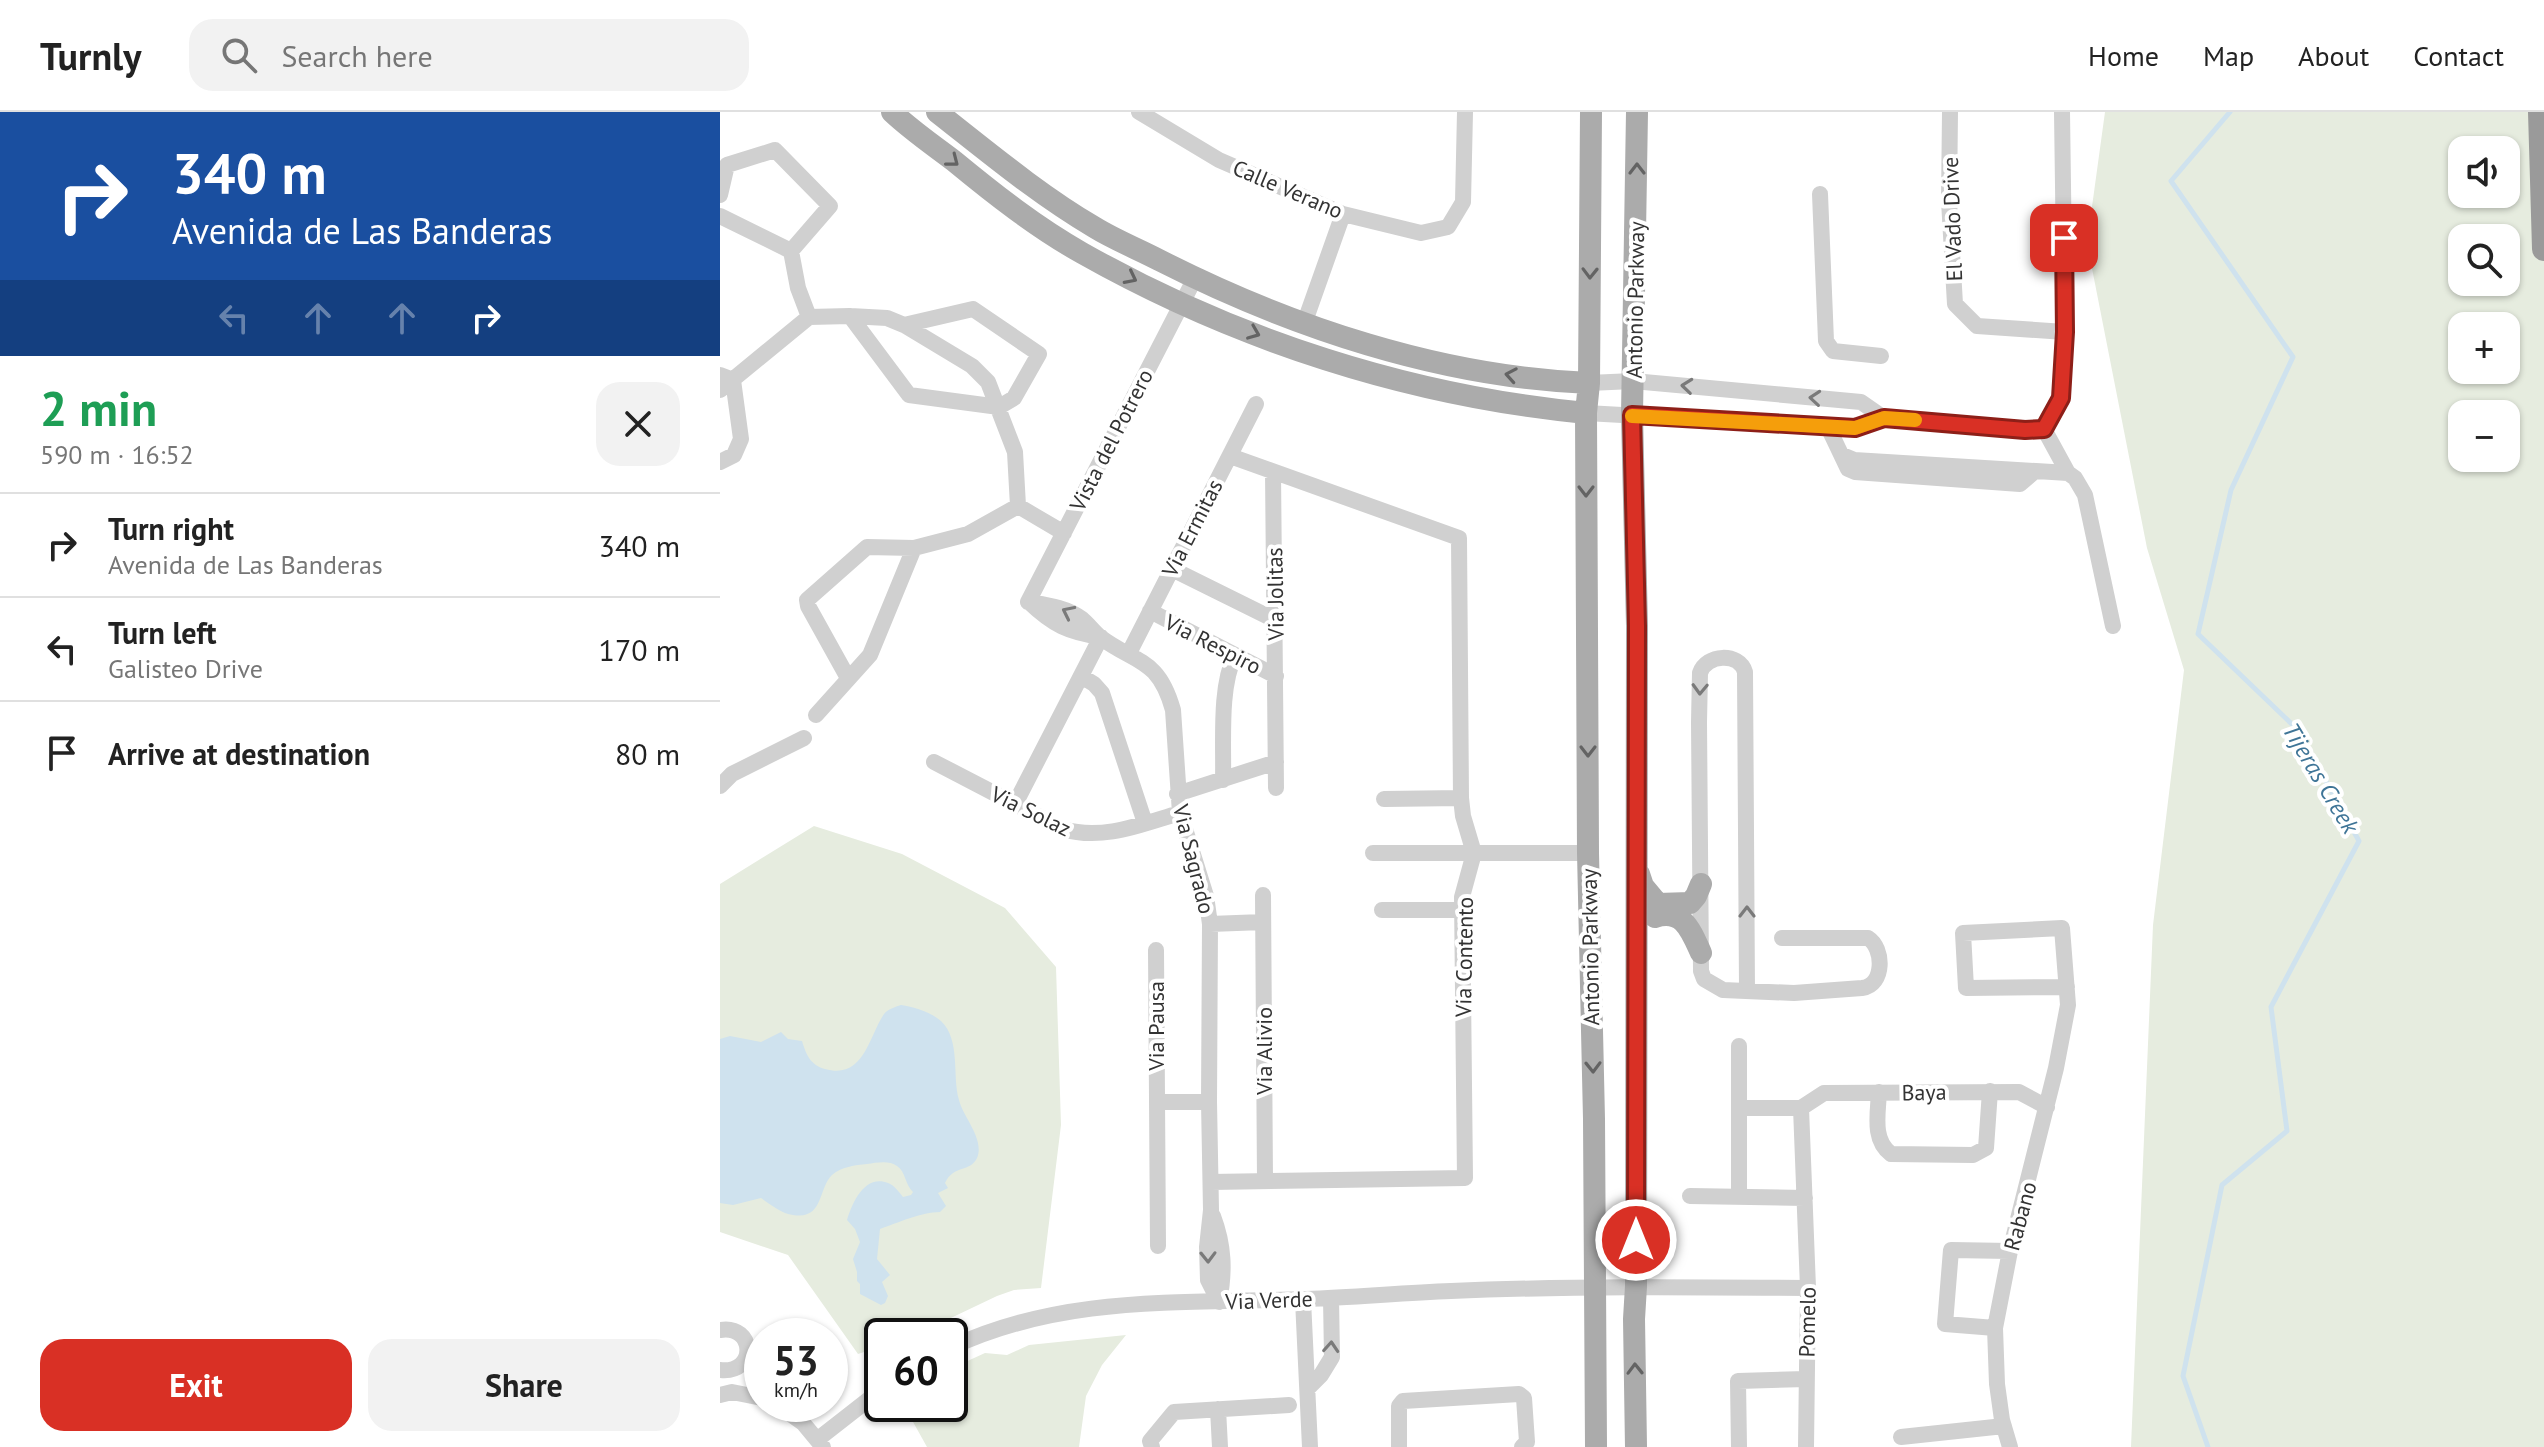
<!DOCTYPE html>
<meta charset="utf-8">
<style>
body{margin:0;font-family:"PT Sans",sans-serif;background:#f2f2f2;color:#222;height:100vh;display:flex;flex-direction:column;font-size:30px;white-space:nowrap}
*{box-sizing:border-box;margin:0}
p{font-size:26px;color:#767676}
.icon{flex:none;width:44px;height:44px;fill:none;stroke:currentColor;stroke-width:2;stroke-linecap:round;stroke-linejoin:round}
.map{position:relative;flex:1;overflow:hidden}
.drawer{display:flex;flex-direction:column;background:#fff;width:720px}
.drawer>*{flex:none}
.banner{background:#1a4fa0;color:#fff;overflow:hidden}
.controls{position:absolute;left:1728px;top:24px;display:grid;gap:16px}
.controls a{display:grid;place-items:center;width:72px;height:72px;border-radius:16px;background:#fff;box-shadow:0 2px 6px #0004;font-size:40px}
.speed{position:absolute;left:24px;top:1206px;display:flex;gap:16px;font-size:40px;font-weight:700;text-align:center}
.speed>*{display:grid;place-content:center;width:104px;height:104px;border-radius:50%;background:#fff;box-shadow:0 2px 6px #0004;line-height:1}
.speed small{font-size:20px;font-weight:400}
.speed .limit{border:4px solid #111;border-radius:12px;background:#fff;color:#111}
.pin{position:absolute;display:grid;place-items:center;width:68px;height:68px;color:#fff;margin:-34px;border-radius:16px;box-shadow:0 4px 12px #0006}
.me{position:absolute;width:88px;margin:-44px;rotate:0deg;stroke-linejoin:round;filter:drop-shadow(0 0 6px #0008)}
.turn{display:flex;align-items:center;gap:28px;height:168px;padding:0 40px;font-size:36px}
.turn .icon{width:104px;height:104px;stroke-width:2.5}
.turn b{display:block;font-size:56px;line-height:68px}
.lanes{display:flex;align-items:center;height:76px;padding:0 40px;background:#0003;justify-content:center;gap:40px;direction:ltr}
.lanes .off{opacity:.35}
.round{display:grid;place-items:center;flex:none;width:84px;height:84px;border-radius:24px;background:#f2f2f2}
.head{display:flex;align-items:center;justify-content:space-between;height:136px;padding:0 40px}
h1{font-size:48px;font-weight:700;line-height:60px;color:#1e9e55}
.button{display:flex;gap:16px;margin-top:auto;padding:16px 40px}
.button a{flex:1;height:92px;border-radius:24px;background:#d93025;color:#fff;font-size:32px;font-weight:700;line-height:92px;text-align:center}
.button a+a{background:#f2f2f2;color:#222}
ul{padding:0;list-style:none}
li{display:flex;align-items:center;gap:24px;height:104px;padding:0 40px;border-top:2px solid #e0e0e0}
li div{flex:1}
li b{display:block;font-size:30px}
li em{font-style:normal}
header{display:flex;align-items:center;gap:48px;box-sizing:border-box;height:112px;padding:0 40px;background:#fff;border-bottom:2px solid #e0e0e0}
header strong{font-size:38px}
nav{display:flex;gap:44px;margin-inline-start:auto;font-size:28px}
.search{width:560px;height:72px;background:#f2f2f2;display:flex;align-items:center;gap:20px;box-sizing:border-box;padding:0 28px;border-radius:24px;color:#767676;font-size:30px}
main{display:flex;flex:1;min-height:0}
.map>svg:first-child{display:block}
.green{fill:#e6ecdf;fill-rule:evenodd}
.water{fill:#cfe2ee}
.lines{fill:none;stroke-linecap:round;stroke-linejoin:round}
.stream{stroke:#cfe2ee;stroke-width:5}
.minor{stroke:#d0d0d0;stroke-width:16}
.major{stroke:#ababab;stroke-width:22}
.highway{stroke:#9a9a9a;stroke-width:24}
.oneway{stroke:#636363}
.oneway2{stroke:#7a7a7a}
.route-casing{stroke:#8d1f18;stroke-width:20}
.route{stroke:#d93025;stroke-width:14}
.slow{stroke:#f59e0b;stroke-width:14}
.labels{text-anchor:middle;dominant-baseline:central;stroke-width:8;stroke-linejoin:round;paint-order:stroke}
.street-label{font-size:22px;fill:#333;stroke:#fff}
.water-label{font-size:24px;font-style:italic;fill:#3f7597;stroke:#fff}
</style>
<header>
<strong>Turnly</strong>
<div class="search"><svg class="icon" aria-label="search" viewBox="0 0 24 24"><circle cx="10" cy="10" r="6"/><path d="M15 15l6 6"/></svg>Search here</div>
<nav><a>Home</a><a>Map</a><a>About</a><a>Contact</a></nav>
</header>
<main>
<section class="drawer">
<div class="banner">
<div class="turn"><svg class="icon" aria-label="right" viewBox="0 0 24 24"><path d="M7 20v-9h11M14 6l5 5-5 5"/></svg><div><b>340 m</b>Avenida de Las Banderas</div></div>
<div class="lanes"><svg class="icon off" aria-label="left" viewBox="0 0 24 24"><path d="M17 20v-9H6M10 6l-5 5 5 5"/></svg><svg class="icon off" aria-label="ahead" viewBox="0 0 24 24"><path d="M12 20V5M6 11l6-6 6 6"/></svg><svg class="icon off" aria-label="ahead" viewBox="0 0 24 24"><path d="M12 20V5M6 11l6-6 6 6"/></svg><svg class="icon" aria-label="right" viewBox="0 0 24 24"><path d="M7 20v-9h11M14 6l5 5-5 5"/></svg></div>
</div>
<div class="head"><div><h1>2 min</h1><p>590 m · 16:52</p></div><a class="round"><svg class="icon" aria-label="close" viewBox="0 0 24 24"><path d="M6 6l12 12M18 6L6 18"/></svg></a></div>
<ul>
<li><svg class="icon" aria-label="right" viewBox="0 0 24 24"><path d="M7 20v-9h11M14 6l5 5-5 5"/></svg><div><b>Turn right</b><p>Avenida de Las Banderas</p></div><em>340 m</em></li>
<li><svg class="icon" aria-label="left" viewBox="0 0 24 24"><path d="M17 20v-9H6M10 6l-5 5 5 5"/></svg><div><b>Turn left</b><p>Galisteo Drive</p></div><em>170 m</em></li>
<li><svg class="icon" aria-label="arrive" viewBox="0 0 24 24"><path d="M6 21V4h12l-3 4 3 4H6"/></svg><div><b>Arrive at destination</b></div><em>80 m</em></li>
</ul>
<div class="button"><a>Exit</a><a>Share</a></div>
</section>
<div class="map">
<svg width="1824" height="1335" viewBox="0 0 1824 1335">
<rect width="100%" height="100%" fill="#fff"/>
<path class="green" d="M1385,0h439v1335h-413l22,-522 31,-255 -37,-122 -60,-305zM1742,38h44v44h-44zM1742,126h44v44h-44zM1742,214h44v44h-44zM1742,302h44v44h-44z
M94,714l88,28 103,54 51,59 5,158 -20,163 -27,2 -17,6 -84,40h-31v10l-24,8 -70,-99 -68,-23v-348z
M406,1223l-24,30 -16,31 -7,51h-152l-24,-43h47v-35l35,-16 22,2 22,-10z"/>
<path class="water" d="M181,893c13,2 30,7 40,16 20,19 11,55 18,79 4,17 26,39 18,58 -7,15 -23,6 -32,25l3,5 -10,5 8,13 -6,6c-18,0 -43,11 -60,17l-3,30 13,16 -8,7 6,14 -3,7 -4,2 -21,-11v-10l-3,-3v-9l-4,-13 7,-17 -5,-13 -8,-9c5,-16 17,-46 41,-37 6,2 11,9 15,14l8,-2 2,-3c-8,-7 -7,-20 -16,-26 -8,-6 -21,-3 -30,-2 -12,1 -26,3 -35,11 -14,13 -8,45 -39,40 -11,-1 -23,-11 -32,-17l-28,7 -13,-2v-164l10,-3 31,6 20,-10 7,7 14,2c4,13 8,24 23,28 39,11 44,-33 59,-55 4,-5 11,-7 17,-9z"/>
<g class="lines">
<path class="stream" d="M1488,1335l-25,-71 39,-191 65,-54 -16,-124 88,-166 -62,-112 -99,-95 33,-144 62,-133 -122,-176 59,-69"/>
<path class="minor" d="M419,0l80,48 124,54 78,19 27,-6 15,-25 2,-90
M1230,0l-1,89 6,103 22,22 88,6
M1100,82l6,147 7,10 48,5
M0,83l7,-30 48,-15 55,56 -39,45
M0,104l71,35
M71,139l7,37 11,29
M130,204l59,79 90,12 15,-9 25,-44 -66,-45 -69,16
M584,212l39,-110
M0,263l13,5 8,59 -7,16 -14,7
M869,271l44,-2 228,21 23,16
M0,278l89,-73 41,-1 37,2 17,7 68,41 16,16 27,70 3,54 -50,28 -54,14 -44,107 -54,60
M866,301l269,15 29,-10 141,12 19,-1
M1108,315l20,42 7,3 165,12 15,-13
M1324,317l17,-31 4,-66 -3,-220
M1324,317l24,44 7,5 10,17 28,131
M1122,343l12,5 214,13
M553,360l3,316
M298,394l46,27
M452,457l103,51
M308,490c18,3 38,5 54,17 6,5 11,12 18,18 36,27 58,20 73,73l7,103 26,83 4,28 -1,178 2,108 -4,37 1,33 11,22
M308,490l167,-324
M309,490c24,23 39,30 72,35
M430,499l126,65
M409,541l127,-249
M361,564l13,8 8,9 43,130
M128,566l-40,-72 -1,-6 60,-53 47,1
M214,650l129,67c40,12 79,-5 117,-16
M503,668c1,-38 -4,-92 12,-125
M0,674l12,-12 72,-36
M457,682l99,-32
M664,687l77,-1
M295,692l86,-167
M653,741h215
M543,783l2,285
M662,798h80
M490,812l53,-2
M436,838l2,296
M1027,878l-2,-318c-6,-20 -39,-18 -45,1l-1,49 2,249 3,8 19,11 71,3 68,-5c23,-3 22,-40 6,-50h-86
M1159,980c-1,22 -7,48 12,62l82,1 13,-7 4,-57
M437,990h52
M1019,996h62
M1081,996l7,180 -2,159
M1081,996l23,-15 195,-1 28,15
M491,1070l254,-4 -3,-281 12,-44 -11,-37 -2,-18 -2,-260 -229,-82
M970,1084l115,2
M1019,1085v-151
M493,1104c11,29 12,55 6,86
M583,1188l7,147
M1275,1216l-50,-4 6,-74 59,1
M0,1218c35,-6 38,44 0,40
M230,1236c114,-54 234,-44 356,-49 49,-2 97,-6 145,-8 119,-5 238,-4 357,-3
M588,1276l13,-13 11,-18 -1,-59
M0,1283l12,-3 30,6
M56,1292l27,19 20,24
M498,1297l2,38
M1181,1325l103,-11
M98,1327l64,-50
M432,1335l-2,-6 24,-29 115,-7
M679,1335v-41l4,-5 116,-7 5,4 3,44 -5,5
M1019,1335l-1,-66 68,-2
M1290,1335l-8,-27 -5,-36 -2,-56 15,-77 46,-183 12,-63 -6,-77 -99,5 3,55 101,-1"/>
<path class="major" d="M172,0c19,18 41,33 62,49 40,33 82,66 128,92 154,87 327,143 504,160
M217,0c51,40 101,82 157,115 21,13 44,22 65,33 132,67 281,117 430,123
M871,0l-2,271 -3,30 2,440 6,266 2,328
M919,762l4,12 15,18 32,-1 6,-7 5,-12
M935,805c28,-9 36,14 46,36
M916,1335l-2,-128 2,-33 1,-660 -5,-211 5,-303"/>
<path class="highway" d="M1820,0l4,137"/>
</g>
<defs><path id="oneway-chevron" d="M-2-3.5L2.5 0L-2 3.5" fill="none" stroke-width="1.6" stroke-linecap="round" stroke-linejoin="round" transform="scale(2)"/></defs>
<g class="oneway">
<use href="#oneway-chevron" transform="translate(233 49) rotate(38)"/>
<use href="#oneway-chevron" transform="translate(917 57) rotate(-90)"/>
<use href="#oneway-chevron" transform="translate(870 161) rotate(91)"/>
<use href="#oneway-chevron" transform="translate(411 166) rotate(27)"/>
<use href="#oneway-chevron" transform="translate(534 221) rotate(22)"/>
<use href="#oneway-chevron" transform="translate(791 263) rotate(-170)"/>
<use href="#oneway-chevron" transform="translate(866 379) rotate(90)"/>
<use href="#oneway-chevron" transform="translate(868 639) rotate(90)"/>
<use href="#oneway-chevron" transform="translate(873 955) rotate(89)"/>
<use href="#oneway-chevron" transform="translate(915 1257) rotate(-91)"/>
</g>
<g class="oneway2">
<use href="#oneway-chevron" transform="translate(967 274) rotate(-174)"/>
<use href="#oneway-chevron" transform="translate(1095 286) rotate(-175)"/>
<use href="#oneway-chevron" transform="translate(348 500) rotate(-154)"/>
<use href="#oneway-chevron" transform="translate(980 577) rotate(92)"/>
<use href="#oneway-chevron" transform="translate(1027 800) rotate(-90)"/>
<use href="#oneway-chevron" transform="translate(488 1145) rotate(89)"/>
<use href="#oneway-chevron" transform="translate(611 1235) rotate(-86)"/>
</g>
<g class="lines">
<g class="route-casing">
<path id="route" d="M916,1128l1,-614 -5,-211 223,13 29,-10 141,12 19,-1 17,-31 4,-66 -1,-94"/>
</g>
<use href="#route" class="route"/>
<path class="slow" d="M912,304l223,12 29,-10 31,2"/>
</g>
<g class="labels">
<g class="street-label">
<text transform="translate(568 77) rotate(23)">Calle Verano</text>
<text transform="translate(1232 107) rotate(-92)">El Vado Drive</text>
<text transform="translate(915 188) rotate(-89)">Antonio Parkway</text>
<text transform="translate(391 328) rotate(-63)">Vista del Potrero</text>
<text transform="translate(472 416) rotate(-63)">Via Ermitas</text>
<text transform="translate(555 482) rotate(-91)">Via Jolitas</text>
<text transform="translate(493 532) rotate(27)">Via Respiro</text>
<text transform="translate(311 699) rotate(26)">Via Solaz</text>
<text transform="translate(474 747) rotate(76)">Via Sagrado</text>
<text transform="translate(870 835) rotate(-91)">Antonio Parkway</text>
<text transform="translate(744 845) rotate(-89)">Via Contento</text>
<text transform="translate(436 914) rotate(-90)">Via Pausa</text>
<text transform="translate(544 939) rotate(-90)">Via Alivio</text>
<text transform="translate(1204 980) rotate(-1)">Baya</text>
<text transform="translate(1300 1104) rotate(-75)">Rabano</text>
<text transform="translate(549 1188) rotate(-2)">Via Verde</text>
<text transform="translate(1087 1210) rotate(-89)">Pomelo</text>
</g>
<g class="water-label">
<text transform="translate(1601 666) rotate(59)">Tijeras Creek</text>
</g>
</g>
</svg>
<div class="controls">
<a><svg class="icon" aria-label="sound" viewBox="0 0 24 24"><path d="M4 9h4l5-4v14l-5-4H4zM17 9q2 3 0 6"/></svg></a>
<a><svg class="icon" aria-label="search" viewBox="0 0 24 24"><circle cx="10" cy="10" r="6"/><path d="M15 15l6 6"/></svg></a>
<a>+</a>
<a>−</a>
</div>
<div class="speed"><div>53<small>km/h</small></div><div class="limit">60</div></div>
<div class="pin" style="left:1344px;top:126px;background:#d93025"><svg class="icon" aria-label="arrive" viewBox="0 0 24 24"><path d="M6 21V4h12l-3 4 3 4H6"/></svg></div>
<svg class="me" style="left:916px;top:1128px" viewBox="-20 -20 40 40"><circle r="17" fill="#d93025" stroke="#fff" stroke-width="3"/><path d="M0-11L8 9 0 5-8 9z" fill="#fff"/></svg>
</div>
</main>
